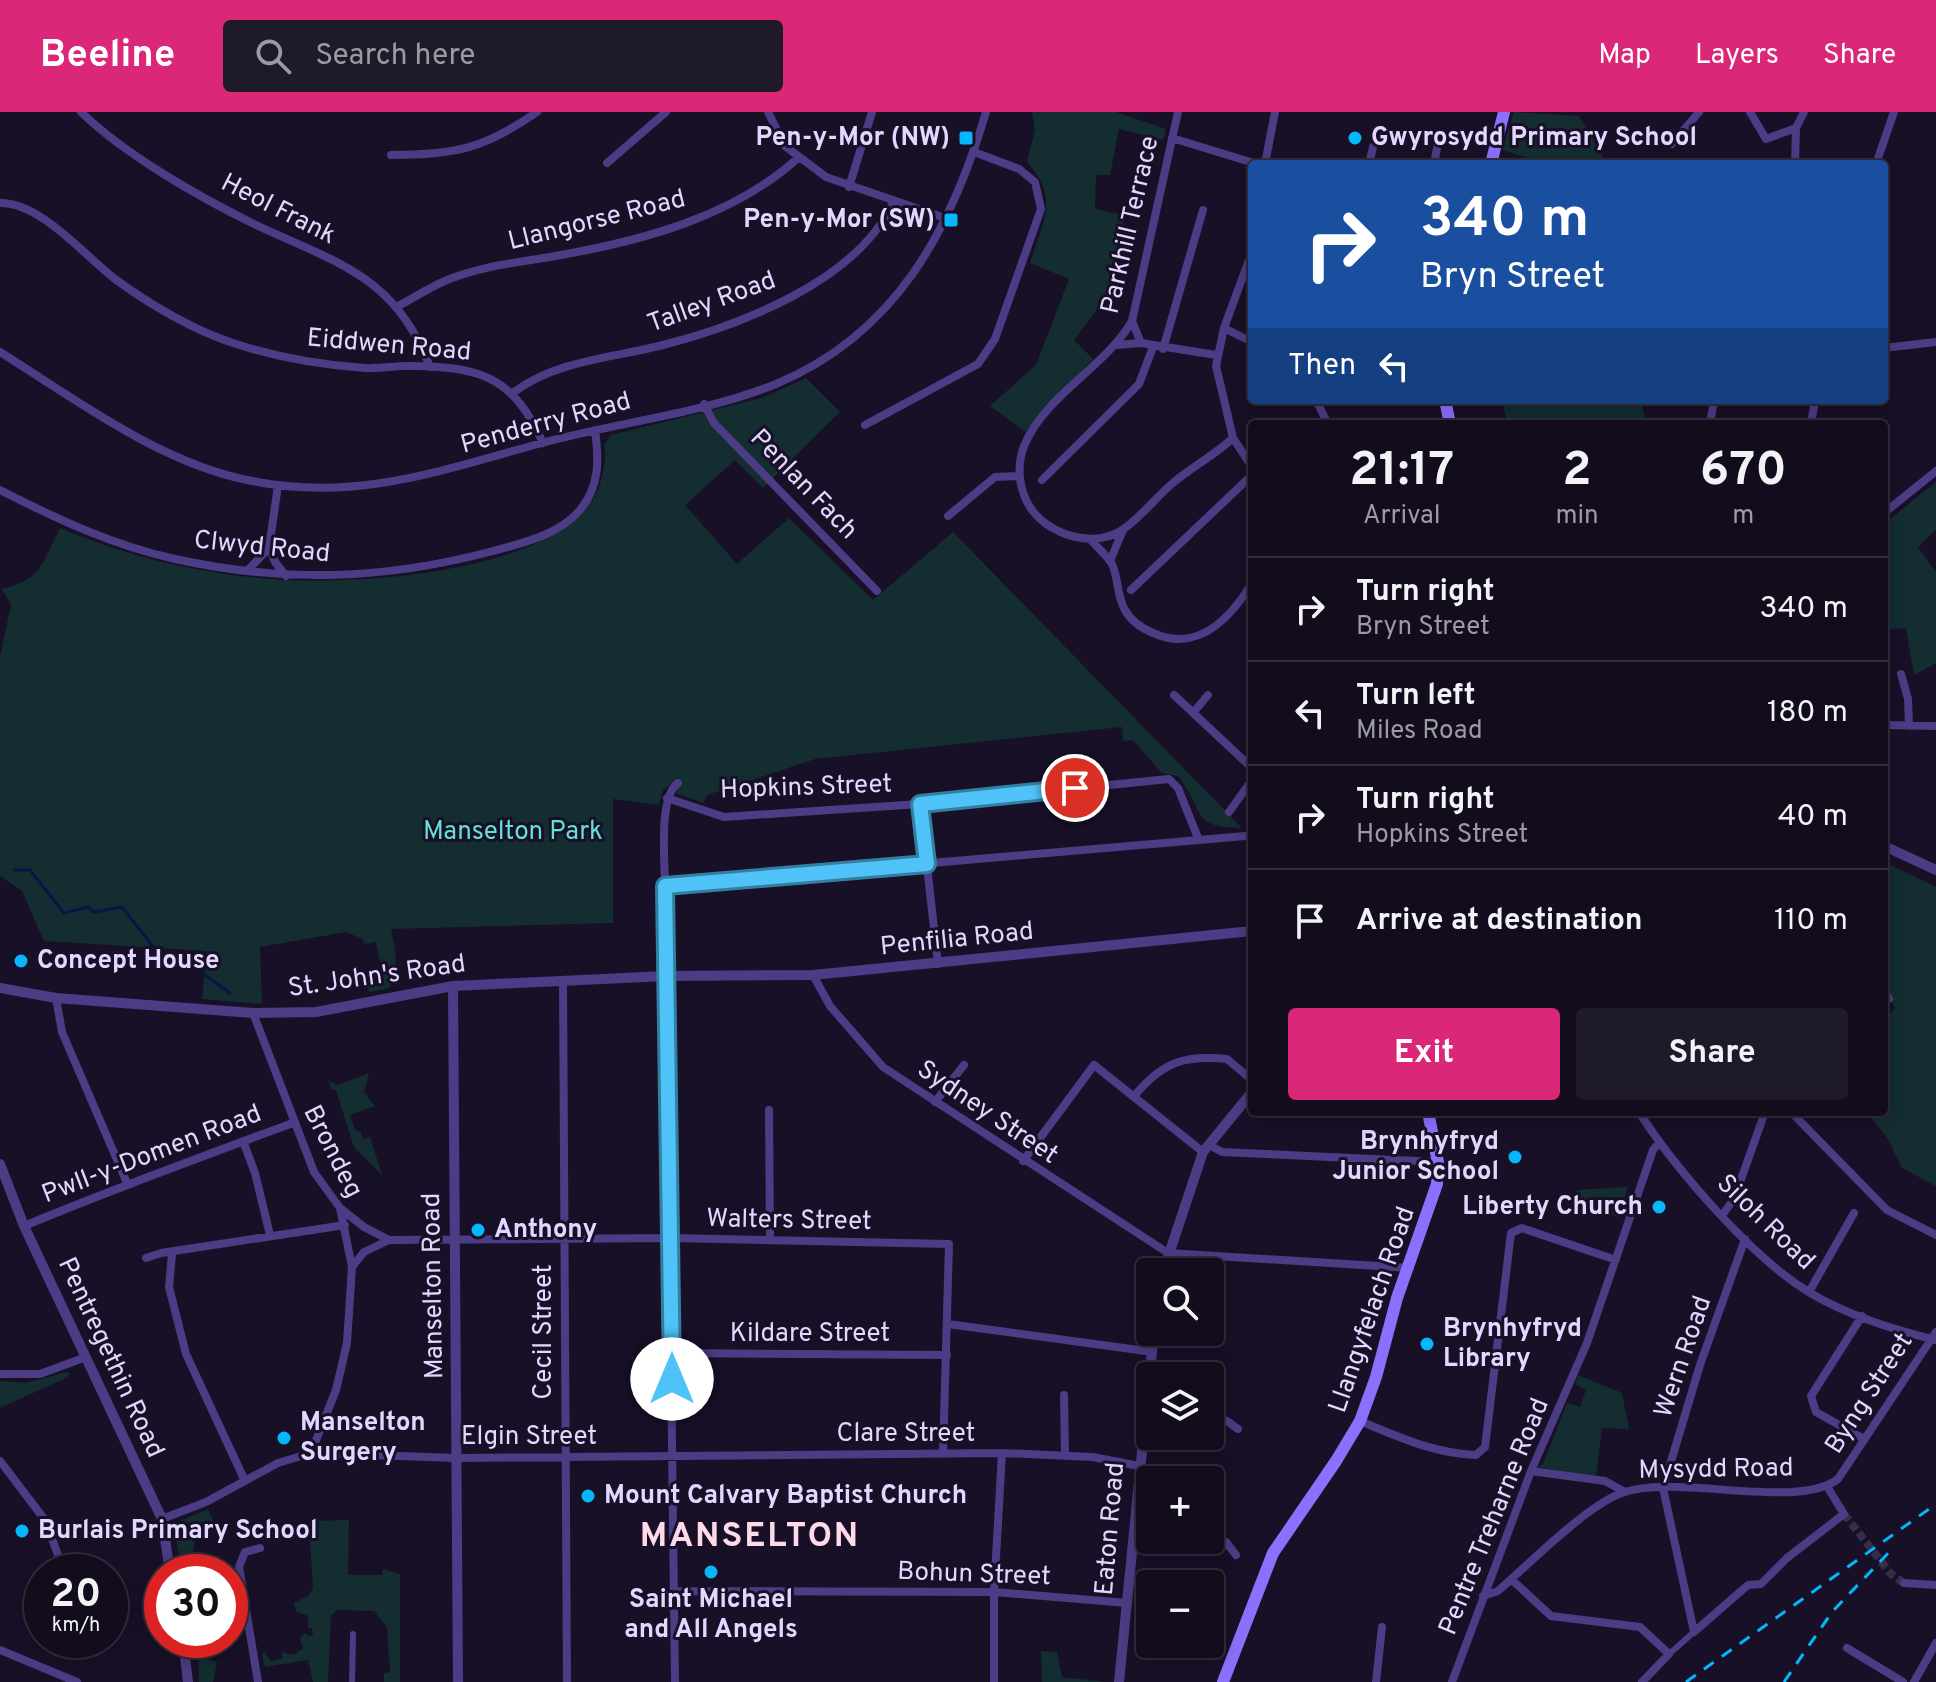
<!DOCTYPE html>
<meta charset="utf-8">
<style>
body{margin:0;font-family:Overpass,sans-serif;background:#1f1a2a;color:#f1f3f6;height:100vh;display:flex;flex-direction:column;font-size:30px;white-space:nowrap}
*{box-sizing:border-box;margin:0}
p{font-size:26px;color:#9c9ba4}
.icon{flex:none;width:44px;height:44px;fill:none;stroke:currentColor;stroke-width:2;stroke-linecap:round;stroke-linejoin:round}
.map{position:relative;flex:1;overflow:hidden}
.drawer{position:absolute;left:1248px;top:308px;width:640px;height:696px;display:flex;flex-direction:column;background:#120c1d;border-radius:8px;box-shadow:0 4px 20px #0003,0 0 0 2px #312c3b}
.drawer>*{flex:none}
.guide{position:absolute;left:1248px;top:48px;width:640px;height:244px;border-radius:8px;box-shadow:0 4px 20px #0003,0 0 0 2px #312c3b;background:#1a4fa0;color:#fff;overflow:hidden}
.fabs{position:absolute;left:1136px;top:1146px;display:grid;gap:16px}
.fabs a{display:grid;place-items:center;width:88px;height:88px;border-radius:8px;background:#120c1d;box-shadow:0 4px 20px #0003,0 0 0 2px #312c3b;font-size:40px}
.speed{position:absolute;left:24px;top:1442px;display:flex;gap:16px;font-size:40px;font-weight:700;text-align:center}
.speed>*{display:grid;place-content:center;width:104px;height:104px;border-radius:50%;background:#120c1d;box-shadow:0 4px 20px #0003,0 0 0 2px #312c3b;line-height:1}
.speed small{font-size:20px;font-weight:400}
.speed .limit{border:12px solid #d22;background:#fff;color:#111}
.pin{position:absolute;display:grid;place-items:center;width:68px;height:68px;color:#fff;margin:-34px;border:4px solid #fff;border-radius:50%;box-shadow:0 2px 8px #0007}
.me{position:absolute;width:88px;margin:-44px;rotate:0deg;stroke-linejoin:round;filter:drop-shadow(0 0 6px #0008)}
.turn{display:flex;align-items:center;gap:28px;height:168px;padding:0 40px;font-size:36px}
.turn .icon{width:104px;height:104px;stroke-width:2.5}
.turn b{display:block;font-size:56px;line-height:68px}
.then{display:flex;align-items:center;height:76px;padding:0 40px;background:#0003;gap:16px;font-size:30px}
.eta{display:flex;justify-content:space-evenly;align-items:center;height:136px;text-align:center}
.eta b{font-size:48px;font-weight:700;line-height:56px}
.button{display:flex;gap:16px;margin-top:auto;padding:16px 40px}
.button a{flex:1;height:92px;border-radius:8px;background:#db2777;color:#fff;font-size:32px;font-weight:700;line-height:92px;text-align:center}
.button a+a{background:#1f1a2a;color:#f1f3f6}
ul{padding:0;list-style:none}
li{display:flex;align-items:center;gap:24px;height:104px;padding:0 40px;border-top:2px solid #312c3b}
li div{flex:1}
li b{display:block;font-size:30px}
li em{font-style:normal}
header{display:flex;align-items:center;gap:48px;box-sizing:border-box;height:112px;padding:0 40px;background:#db2777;color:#fff}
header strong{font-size:38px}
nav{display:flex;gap:44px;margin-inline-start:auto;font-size:28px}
.search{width:560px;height:72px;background:#1f1a2a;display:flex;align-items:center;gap:20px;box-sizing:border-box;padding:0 28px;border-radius:8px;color:#9c9ba4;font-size:30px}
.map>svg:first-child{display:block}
.green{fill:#132d31}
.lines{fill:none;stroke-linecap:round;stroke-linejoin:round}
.stream{stroke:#0b1545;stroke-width:3}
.minor-tunnel{stroke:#362e47;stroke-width:8;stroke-dasharray:8 4;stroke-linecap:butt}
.pedestrian{stroke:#4c3c85;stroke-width:6}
.minor{stroke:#4c3c85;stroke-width:8}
.tertiary{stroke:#4c3c85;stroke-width:10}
.secondary{stroke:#8d6ffd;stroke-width:12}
.rail{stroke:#05b6fc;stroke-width:3;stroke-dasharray:12 10;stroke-linecap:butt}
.route-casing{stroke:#337fa1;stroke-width:20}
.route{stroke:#4fc3f7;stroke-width:14}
.poi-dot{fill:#05b6fc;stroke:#181027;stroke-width:3}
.labels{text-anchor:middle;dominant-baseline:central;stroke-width:6;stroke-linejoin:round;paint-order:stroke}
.poi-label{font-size:26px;font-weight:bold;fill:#e2d7fe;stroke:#181027;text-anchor:start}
.street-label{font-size:26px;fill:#e2d7fe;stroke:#181027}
.park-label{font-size:26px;fill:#62dfd6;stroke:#181027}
.district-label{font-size:34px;font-weight:bold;letter-spacing:2px;fill:#fed9ea;stroke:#181027}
</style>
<header>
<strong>Beeline</strong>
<div class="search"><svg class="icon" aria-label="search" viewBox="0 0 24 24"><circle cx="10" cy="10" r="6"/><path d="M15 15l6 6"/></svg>Search here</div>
<nav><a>Map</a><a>Layers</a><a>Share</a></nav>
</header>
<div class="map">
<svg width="1936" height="1570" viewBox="0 0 1936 1570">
<rect width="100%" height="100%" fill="#181027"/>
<path class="green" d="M1032,0h84l50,17 -3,11 -44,-11 -9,46h-14l-1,34 30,6 -19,82 -32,43 19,19 -67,73 -36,-26 46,-41 33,-86 -39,-16c13,-43 30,-64 -3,-101l8,-32z
M1514,0l65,4 28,48h-77l1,-5 -29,-9z
M806,266l34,34 -77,76 -28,-28 -50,45 52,59 52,-46 84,82 80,-68 289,296c-51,0 -37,-17 -64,-52l-16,-3 -29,-33 -10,1 -1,-14 -307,32 -108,36 -4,8 -27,-10 4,-15 -17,12 -4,15 -46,-6v124l-222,6c4,18 9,42 -2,59l-19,4 -4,-5 18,-3 -8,-42 -12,2 -1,-5 -17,-7 -86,15 2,57 -60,-5 5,-48 -163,-10 -22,-50 -22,-15v-220l11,-51 -9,-16c40,-9 41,-28 58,-61 69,29 137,45 211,51 79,7 307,-5 330,-99 3,-13 6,-22 3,-35l7,-10 151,-37z
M1502,288h138l7,24h-140z
M1936,370v48l-18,17 18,25v91l-22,12 -8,-47 -22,2v-106z
M1884,750l52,25v299l-34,-18 -14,-29 -21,-27h17v-90l11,-14 -11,-22z
M369,961l-5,19 11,14 -25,9 5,15 6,2 2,7 7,-2 12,38 -28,-28 -18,-57h-4l-4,-10 10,5z
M1628,1075l-10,30 -44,-14 3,-13z
M67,1260l3,3 -4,3 -66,30v-27l26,2z
M1578,1263l44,18 7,36 -27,-1 -6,49 -59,-10 6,-3 24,-61 13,4 6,-17 -11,-6z
M208,1397l5,11 -4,5 -11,-2 -7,41 16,4 -2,4h-23l-7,-38 5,-13z
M349,1408l-1,55h34l1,-6 17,5v108h-16v-9l6,-1 -3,-45 -13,-16 -37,-1 -6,6 -3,66h-15l-5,-22 -43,7 -3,-13 3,-2 5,9 12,-2v-7l12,3 9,-7 -3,-10 5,-5 4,4 4,-3 -1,-6h-4v-12l-12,-5 -2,-8 14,-7 5,-8 -4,-67z
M198,1528h12l-3,19 10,3 -4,20h-14z
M1041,1539l16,1 5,25 44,5h-64z"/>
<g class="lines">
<path class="stream" d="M14,758h16l34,43 24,-6 6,5 28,-5 32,41
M202,861l28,20"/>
<path class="minor-tunnel" d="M1844,1402l47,60 13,9"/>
<path class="pedestrian" d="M1669,1542l25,-22
M352,1570l1,-48"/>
<path class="minor" d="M81,0c44,43 120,86 175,113 81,38 140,51 174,142
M768,0l17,34 41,31 122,42
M1178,0l-46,209c-27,47 -87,74 -108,125 -8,21 -5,46 8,64 20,27 65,39 93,18 18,-13 32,-32 49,-46 19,-16 41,-27 59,-44
M1750,0l16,27 30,-11
M1172,26l85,26
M1672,32l27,-32
M391,43c65,-1 91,-5 146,-43
M607,51l59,-51
M1265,52l10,-52
M1369,52l4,-17
M1434,52l5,-26
M1795,52l1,-36 8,-16
M1876,52l18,-52
M849,75l23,-75
M0,91c40,-1 85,53 115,76 34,25 78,51 118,64 42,14 88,22 132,25 16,1 32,-3 49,-2 68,1 100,12 129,77
M1252,140l-28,76 -8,38 17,72 19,29
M398,194c16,-8 32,-19 49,-26 36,-15 77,-18 114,-25 84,-15 173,-39 237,-97
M1132,209l9,22
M1224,216l28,14
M1116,233l25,-2 75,12
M1884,236l52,-6
M1163,237l40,-139
M0,240c77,48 161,112 252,129 105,21 190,-11 290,-38 76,-21 160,-29 234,-59 120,-50 175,-154 210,-272
M514,280c42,-31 96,-34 145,-46 80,-20 199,-65 234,-144
M1316,288l12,24
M704,292l10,19 163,168
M1710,312l4,-24
M1811,312l4,-24
M865,313l113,-61 17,-25 46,-130 -6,-27 -16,-13 -45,-17
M1042,368l97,-96 14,-37
M0,378c57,29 112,55 175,69 110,24 209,21 318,-8 30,-8 66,-16 87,-41 20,-24 19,-51 15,-80
M1884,401l52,-42
M948,404l47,-39 25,-1
M1090,427c6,7 15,15 21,23 8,14 5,33 14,48 6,11 16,18 28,23 45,20 77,-14 99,-50
M269,436l6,14 11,14
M1110,449l13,-31
M248,458l21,-22 9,-63
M1131,478l121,-115
M1901,562l7,25 1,27
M1174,583l78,73
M1193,601l15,-18
M1884,613l52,1
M667,686l57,19 196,-13 249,-25 9,9 20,50
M920,692l18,160
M1229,700l23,-32
M665,774l580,-50
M813,863l17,31 53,61 285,186 242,15
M563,869l4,701
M1884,878l5,9
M56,886l6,34 65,151
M253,901l61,159 26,36 12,59 -5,76 -11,47 -25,63
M1136,982c27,-32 48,-39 91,-35l25,21
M935,990l29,-37
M769,998l1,130
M1639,1000c35,55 103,133 156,171 39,28 95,46 141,57
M1791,1000l96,98 49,25
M243,1029l12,32 15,62
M1209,1033l13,7 216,10
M1023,1049l71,-96 109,87
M340,1096l24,19 25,13 282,-2 278,6 -6,210
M1723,1102l11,-15 31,-87
M24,1114c89,-37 179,-70 269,-103
M1745,1127l-45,126 -37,123 31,144 54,-47 13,-1 26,-26 57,-44 -16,-26
M172,1142l-3,33 17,67 59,127
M146,1146l15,-5 184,-28
M352,1155l12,-15 25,-12
M1809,1180l45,-79
M1862,1204l-51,80 5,16 48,27
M948,1212l205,28
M672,1241l275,2
M0,1262h40l46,-17
M1064,1283l1,60
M1210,1304l17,5 11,8
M1360,1309c36,15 75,33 116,34l9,-8 26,-214 11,-5 94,32
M0,1349l45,59 13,35 13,17
M1531,1359l74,10 20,11
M1136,1388l14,2
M162,1407l44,-17 72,-39 33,-10 147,5 544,-5 91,4 46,9
M1210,1424l16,6 10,13
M1511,1467l40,37 89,11 29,27 -27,28
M1904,1471l32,2
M675,1479l319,1 133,11
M1483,1484l15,-5c30,-26 89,-86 124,-98 54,-20 174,18 216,-14l98,-147
M1847,1536l56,34
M0,1538l77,32
M258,1570l-19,-115 6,-15 15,-4
M675,1570l-10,-796c0,-24 -7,-89 13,-103
M994,1570v-90l8,-139
M1376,1570l6,-55
M1452,1570l79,-211 56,-128 66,-193 6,-7
M1914,1570l22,-39"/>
<path class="tertiary" d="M1884,734l52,24
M453,874l5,696
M0,876l56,10 197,15 63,-1 137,-26 212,-10 148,-1 439,-44
M0,1052l24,62 138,293 8,53
M1163,1160l40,-120 49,-60
M183,1528l5,42
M1119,1570l35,-350"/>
<path class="secondary" d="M1491,52l13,-52
M1445,288l5,24
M1223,1570l50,-129 63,-92 24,-40 16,-44 21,-79 40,-114 1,-22 -10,-50"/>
<path class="rail" d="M1686,1570l250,-178
M1784,1570l48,-70 62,-65"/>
</g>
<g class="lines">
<g class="route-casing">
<path id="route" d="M672,1267l-7,-493 262,-22 -7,-60 155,-16"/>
</g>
<use href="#route" class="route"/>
</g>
<g class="poi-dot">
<rect x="958" y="18" width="16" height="16" rx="4"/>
<circle cx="1355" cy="26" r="8"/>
<rect x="943" y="100" width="16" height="16" rx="4"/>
<circle cx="21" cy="849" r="8"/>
<circle cx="1515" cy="1045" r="8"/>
<circle cx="1659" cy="1095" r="8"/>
<circle cx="478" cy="1118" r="8"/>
<circle cx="1427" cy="1232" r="8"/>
<circle cx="284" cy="1326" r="8"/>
<circle cx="588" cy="1384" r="8"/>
<circle cx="22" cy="1419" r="8"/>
<circle cx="711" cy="1460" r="8"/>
</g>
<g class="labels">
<g class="poi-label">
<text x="950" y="26" text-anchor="end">Pen-y-Mor (NW)</text>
<text x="1371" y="26">Gwyrosydd Primary School</text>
<text x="935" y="108" text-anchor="end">Pen-y-Mor (SW)</text>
<text x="37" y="849">Concept House</text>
<text x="1499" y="1030" text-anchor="end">Brynhyfryd<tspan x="1499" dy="30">Junior School</tspan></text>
<text x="1643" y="1095" text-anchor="end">Liberty Church</text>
<text x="494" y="1118">Anthony</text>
<text x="1443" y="1217">Brynhyfryd<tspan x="1443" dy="30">Library</tspan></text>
<text x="300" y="1311">Manselton<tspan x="300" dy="30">Surgery</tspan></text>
<text x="604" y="1384">Mount Calvary Baptist Church</text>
<text x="38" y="1419">Burlais Primary School</text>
<text x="711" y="1488" text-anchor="middle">Saint Michael<tspan x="711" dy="30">and All Angels</tspan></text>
</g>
<g class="street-label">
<text transform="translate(278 98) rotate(27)">Heol Frank</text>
<text transform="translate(597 109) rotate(-14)">Llangorse Road</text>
<text transform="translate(1131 113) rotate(-77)">Parkhill Terrace</text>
<text transform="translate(712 191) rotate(-20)">Talley Road</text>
<text transform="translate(389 234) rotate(5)">Eiddwen Road</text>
<text transform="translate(546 312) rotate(-15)">Penderry Road</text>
<text transform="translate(803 373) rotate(46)">Penlan Fach</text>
<text transform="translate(262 436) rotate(6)">Clwyd Road</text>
<text transform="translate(806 676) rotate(-2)">Hopkins Street</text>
<text transform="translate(957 828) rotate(-6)">Penfilia Road</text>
<text transform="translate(377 865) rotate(-8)">St. John's Road</text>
<text transform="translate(987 1001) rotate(34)">Sydney Street</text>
<text transform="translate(332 1040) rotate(63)">Brondeg</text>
<text transform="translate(152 1043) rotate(-21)">Pwll-y-Domen Road</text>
<text transform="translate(789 1109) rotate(1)">Walters Street</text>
<text transform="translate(1765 1111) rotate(44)">Siloh Road</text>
<text transform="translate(434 1174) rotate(-91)">Manselton Road</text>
<text transform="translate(1373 1198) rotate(-71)">Llangyfelach Road</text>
<text transform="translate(544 1220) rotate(-90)">Cecil Street</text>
<text x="810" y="1222">Kildare Street</text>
<text transform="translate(1684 1245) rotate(-71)">Wern Road</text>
<text transform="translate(110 1246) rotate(65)">Pentregethin Road</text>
<text transform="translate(1870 1282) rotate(-57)">Byng Street</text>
<text x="906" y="1322">Clare Street</text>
<text x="529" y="1325">Elgin Street</text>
<text transform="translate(1716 1358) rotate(-1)">Mysydd Road</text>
<text transform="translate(1495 1405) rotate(-68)">Pentre Treharne Road</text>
<text transform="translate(1111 1417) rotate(-85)">Eaton Road</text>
<text transform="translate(974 1463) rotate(2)">Bohun Street</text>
</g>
<g class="park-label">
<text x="513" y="720">Manselton Park</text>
</g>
<g class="district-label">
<text x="750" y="1425">MANSELTON</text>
</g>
</g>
</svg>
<div class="fabs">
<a><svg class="icon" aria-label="search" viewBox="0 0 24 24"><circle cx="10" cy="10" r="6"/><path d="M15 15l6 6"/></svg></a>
<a><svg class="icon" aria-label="layers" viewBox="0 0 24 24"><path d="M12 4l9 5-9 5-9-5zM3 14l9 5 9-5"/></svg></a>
<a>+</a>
<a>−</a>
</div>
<div class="speed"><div>20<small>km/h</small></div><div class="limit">30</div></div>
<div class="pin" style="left:1075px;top:676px;background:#d93025"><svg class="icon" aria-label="arrive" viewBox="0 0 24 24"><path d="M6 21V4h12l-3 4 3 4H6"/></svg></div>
<svg class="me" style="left:672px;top:1267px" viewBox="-20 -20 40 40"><circle r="19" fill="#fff"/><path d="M0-13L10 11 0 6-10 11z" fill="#4fc3f7"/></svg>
<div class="guide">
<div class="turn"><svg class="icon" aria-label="right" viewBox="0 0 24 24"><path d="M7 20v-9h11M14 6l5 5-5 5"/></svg><div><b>340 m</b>Bryn Street</div></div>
<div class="then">Then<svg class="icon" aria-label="left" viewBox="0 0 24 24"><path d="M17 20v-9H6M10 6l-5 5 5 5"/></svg></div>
</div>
<section class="drawer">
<div class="eta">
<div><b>21:17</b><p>Arrival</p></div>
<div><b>2</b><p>min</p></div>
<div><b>670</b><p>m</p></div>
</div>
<ul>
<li><svg class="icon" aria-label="right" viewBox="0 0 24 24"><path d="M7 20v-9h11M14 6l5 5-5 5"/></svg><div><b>Turn right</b><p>Bryn Street</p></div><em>340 m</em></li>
<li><svg class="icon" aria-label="left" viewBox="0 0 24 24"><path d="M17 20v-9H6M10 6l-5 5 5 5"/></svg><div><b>Turn left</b><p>Miles Road</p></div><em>180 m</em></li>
<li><svg class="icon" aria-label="right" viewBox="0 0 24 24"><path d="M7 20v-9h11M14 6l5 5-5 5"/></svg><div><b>Turn right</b><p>Hopkins Street</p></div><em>40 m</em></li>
<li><svg class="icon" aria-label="arrive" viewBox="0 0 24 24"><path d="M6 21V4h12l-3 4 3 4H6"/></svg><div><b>Arrive at destination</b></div><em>110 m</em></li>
</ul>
<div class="button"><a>Exit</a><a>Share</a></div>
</section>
</div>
